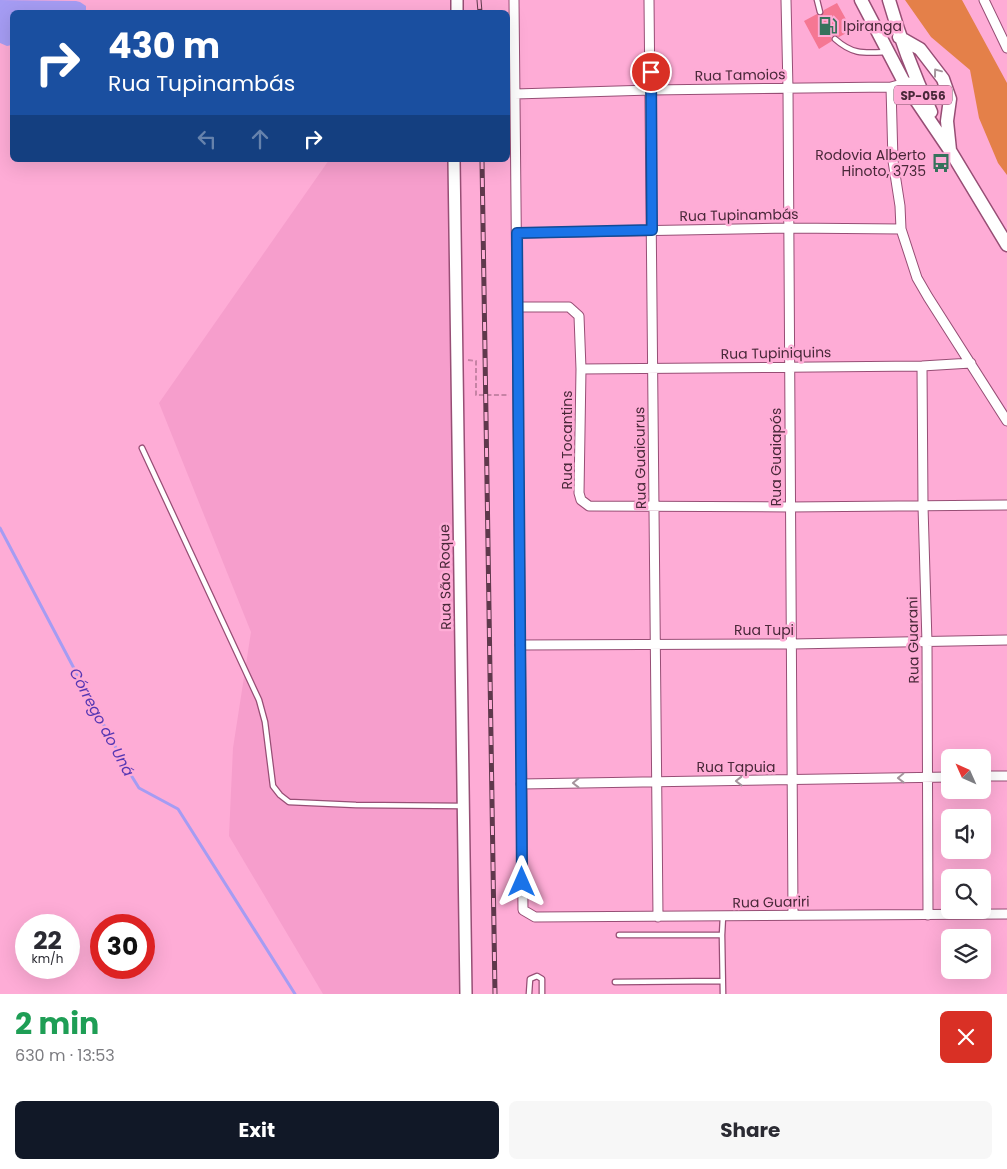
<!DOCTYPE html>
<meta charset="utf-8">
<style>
body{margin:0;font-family:Poppins,sans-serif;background:#f7f7f7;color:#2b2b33;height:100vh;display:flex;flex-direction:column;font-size:19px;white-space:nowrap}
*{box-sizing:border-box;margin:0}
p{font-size:16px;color:#7c7c81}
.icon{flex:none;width:28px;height:28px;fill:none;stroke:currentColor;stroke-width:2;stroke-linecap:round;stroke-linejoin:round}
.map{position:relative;height:994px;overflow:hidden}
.drawer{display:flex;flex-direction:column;background:#fff;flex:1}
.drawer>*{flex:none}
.banner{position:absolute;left:10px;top:10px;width:500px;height:152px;border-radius:8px;box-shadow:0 5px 20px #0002;background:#1a4fa0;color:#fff;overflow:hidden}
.needle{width:32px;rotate:315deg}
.buttons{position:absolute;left:941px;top:749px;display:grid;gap:10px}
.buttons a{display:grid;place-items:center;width:50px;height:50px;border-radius:8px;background:#fff;box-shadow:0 5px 20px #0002;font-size:25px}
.speed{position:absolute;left:15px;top:914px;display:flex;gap:10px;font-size:25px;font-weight:700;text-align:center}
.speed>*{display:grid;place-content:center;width:65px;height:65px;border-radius:50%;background:#fff;box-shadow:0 5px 20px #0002;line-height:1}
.speed small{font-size:12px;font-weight:400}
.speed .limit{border:8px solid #d22;background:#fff;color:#111}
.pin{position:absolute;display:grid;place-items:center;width:42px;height:42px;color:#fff;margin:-21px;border:2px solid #fff;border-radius:50%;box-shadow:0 1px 5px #0007}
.me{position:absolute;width:55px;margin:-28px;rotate:0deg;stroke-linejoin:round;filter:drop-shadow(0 0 4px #0008)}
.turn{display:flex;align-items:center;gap:18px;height:105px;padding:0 15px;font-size:22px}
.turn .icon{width:65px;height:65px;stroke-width:2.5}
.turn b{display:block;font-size:35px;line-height:42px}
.lanes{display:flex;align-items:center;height:48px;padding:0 15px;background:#0003;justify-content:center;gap:25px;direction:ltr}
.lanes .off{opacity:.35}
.round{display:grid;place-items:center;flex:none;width:52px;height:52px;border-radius:8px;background:#f7f7f7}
.headline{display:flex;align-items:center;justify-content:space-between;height:85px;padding:0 15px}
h1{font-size:30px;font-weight:700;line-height:38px;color:#1e9e55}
.button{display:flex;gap:10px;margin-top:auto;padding:10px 15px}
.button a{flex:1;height:58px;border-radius:8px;background:#111827;color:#fff;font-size:20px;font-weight:700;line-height:58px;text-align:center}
.button a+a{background:#f7f7f7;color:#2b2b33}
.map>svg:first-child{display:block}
.built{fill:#f69ecc}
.green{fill:#e48049}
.water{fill:#a59cf3}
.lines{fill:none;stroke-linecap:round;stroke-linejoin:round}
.stream{stroke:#a59cf3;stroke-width:3}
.building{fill:#f57793}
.lane-casing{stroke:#974e75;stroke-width:7}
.street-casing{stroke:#974e75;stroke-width:11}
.secondary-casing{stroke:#974e75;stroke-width:14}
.primary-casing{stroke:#974e75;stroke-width:15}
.path{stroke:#c683a5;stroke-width:2;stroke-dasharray:5 2.5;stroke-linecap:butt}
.lane{stroke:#fff;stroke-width:4.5}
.street{stroke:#fff;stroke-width:9}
.secondary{stroke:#fff;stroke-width:11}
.primary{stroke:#fff;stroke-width:12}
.rail-casing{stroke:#5f384c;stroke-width:5}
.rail{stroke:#feacd6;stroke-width:3;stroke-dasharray:9;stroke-linecap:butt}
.oneway{stroke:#a4949c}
.route-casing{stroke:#114b97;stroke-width:12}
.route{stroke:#1a73e8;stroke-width:9}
.labels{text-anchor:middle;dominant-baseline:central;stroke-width:5;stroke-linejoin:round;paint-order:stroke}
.shield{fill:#feacd6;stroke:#7f5068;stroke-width:1}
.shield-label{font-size:12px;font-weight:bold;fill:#492839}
.poi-label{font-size:14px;fill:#492839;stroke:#feacd6;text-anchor:start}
.street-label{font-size:14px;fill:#492839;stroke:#feacd6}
.water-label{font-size:15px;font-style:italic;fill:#5536b3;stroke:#feacd6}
</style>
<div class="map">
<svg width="1007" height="994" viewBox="0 0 1007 994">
<rect width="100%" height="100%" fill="#feacd6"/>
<path class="built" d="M329,160h123l10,834h-139l-94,-158 4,-88 18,-116 -92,-229z"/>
<path class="green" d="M905,0h57l45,83v92l-9,-12 -19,-45 -9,-48 -39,-33z"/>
<path class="water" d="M0,0l76,1 4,1 6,4v6h-74v33l-5,1 -7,-3z"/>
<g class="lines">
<path class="stream" d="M0,528l126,239 13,21 39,21 117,185"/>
</g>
<path class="building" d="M837,3l15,27 -13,7 -6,-2 -2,3 1,3 -13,8 -15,-28 13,-7 2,2 3,-1 2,-5z"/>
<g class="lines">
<g class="lane-casing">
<path id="lane" d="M817,0l3,12
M835,39c18,16 29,14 52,13
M142,448l117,252 6,22 8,64 7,9 9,7 67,3 106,1
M619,935h103
M615,982l107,-1
M529,994l1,-15 7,-3 5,3v15
M723,994l-1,-59 1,-19"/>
</g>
<g class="street-casing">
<path id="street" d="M514,0l9,910 12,7 472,-3
M649,0l9,917
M786,0l2,89 5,826
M984,0l23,48
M891,87l2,74 7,45 1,23 16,49 11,19 79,124
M515,94l136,-4 240,-3 18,-5
M517,233l271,-5 113,1
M518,307h51l10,9 2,53 -2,124 2,7 8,6 201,1 217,-2
M922,366l1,140 4,137 1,272
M581,369l341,-3 49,-3
M520,645l272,-1 215,-4
M982,776h25
M521,784l429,-7"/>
</g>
<g class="secondary-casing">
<path id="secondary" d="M457,0v12
M454,160l12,834"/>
</g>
<g class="primary-casing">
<path id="primary" d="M861,0l44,84 46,68 56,93
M889,0c11,39 25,75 42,112
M899,37l21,12 23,30 7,20 -3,22 3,29"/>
</g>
<path class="path" d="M468,360l8,1v34h33"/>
<use href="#lane" class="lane"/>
<use href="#street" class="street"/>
<use href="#secondary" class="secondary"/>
<use href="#primary" class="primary"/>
<g class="rail-casing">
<path id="rail" d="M479,0l1,12
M482,160l13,834"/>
</g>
<use href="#rail" class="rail"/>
</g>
<defs><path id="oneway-chevron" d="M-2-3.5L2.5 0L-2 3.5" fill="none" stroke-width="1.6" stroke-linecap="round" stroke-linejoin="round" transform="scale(1.25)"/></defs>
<g class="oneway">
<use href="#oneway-chevron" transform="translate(937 72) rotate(-127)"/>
<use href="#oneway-chevron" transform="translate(901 778) rotate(179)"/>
<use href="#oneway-chevron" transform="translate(739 781) rotate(180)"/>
<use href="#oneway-chevron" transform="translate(576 783) rotate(179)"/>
</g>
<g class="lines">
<g class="route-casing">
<path id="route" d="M522,882l-5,-649 135,-3 -1,-158"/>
</g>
<use href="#route" class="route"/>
</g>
<defs>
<g id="fuel-bare" transform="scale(1.5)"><path d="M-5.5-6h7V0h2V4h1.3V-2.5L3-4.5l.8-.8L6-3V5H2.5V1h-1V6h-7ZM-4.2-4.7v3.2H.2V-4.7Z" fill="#36725c" stroke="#feacd6" stroke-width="2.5" paint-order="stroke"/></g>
<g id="bus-bare" transform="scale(1.5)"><path d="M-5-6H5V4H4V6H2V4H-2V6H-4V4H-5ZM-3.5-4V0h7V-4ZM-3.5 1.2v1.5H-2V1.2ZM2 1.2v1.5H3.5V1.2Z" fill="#36725c" stroke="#feacd6" stroke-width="2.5" paint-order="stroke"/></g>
</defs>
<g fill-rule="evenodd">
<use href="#fuel-bare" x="828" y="26"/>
<use href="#bus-bare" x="941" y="163"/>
</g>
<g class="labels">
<rect class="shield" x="894" y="85.5" width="58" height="19" rx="4"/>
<g class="shield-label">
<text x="923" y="95">SP-056</text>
</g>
<g class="poi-label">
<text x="843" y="26">Ipiranga</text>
<text x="926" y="155" text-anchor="end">Rodovia Alberto<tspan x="926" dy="16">Hinoto, 3735</tspan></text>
</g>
<g class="street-label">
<text transform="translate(740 75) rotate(-1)">Rua Tamoios</text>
<text transform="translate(739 215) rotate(-1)">Rua Tupinambás</text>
<text transform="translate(776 353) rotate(-1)">Rua Tupiniquins</text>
<text transform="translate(567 440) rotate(-90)">Rua Tocantins</text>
<text transform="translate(776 457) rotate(-90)">Rua Guaiapós</text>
<text transform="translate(640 458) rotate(-91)">Rua Guaicurus</text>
<text transform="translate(445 577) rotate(-91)">Rua São Roque</text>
<text x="764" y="630">Rua Tupi</text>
<text transform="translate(913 640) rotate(-91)">Rua Guarani</text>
<text x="736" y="767">Rua Tapuia</text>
<text transform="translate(771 902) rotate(-1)">Rua Guariri</text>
</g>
<g class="water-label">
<text transform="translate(102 722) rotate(62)">Córrego do Uná</text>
</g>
</g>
</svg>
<div class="buttons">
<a><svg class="needle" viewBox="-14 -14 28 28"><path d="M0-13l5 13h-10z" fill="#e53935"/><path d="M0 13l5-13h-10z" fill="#7c7c81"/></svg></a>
<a><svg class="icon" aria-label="sound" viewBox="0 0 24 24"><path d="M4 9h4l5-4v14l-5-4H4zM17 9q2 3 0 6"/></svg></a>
<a><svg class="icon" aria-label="search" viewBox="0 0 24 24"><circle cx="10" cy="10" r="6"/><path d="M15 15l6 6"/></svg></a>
<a><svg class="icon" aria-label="layers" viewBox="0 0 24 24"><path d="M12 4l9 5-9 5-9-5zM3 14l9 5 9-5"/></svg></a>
</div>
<div class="speed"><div>22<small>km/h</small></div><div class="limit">30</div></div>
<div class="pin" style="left:651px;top:72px;background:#d93025"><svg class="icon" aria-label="arrive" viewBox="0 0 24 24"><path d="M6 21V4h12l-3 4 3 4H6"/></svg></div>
<svg class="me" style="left:522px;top:882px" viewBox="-20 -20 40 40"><path d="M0-17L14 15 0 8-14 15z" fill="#1a73e8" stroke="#fff" stroke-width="4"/></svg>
<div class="banner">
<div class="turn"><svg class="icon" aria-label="right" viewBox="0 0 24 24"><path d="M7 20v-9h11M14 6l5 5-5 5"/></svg><div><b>430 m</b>Rua Tupinambás</div></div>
<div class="lanes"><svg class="icon off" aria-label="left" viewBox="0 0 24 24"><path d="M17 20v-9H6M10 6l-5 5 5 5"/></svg><svg class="icon off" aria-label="ahead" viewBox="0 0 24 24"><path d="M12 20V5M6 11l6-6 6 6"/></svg><svg class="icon" aria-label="right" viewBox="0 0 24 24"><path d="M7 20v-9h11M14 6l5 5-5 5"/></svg></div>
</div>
</div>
<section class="drawer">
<div class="headline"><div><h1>2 min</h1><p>630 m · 13:53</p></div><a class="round" style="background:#d93025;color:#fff"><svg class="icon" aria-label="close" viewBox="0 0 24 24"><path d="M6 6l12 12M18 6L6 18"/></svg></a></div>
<div class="button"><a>Exit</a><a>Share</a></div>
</section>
